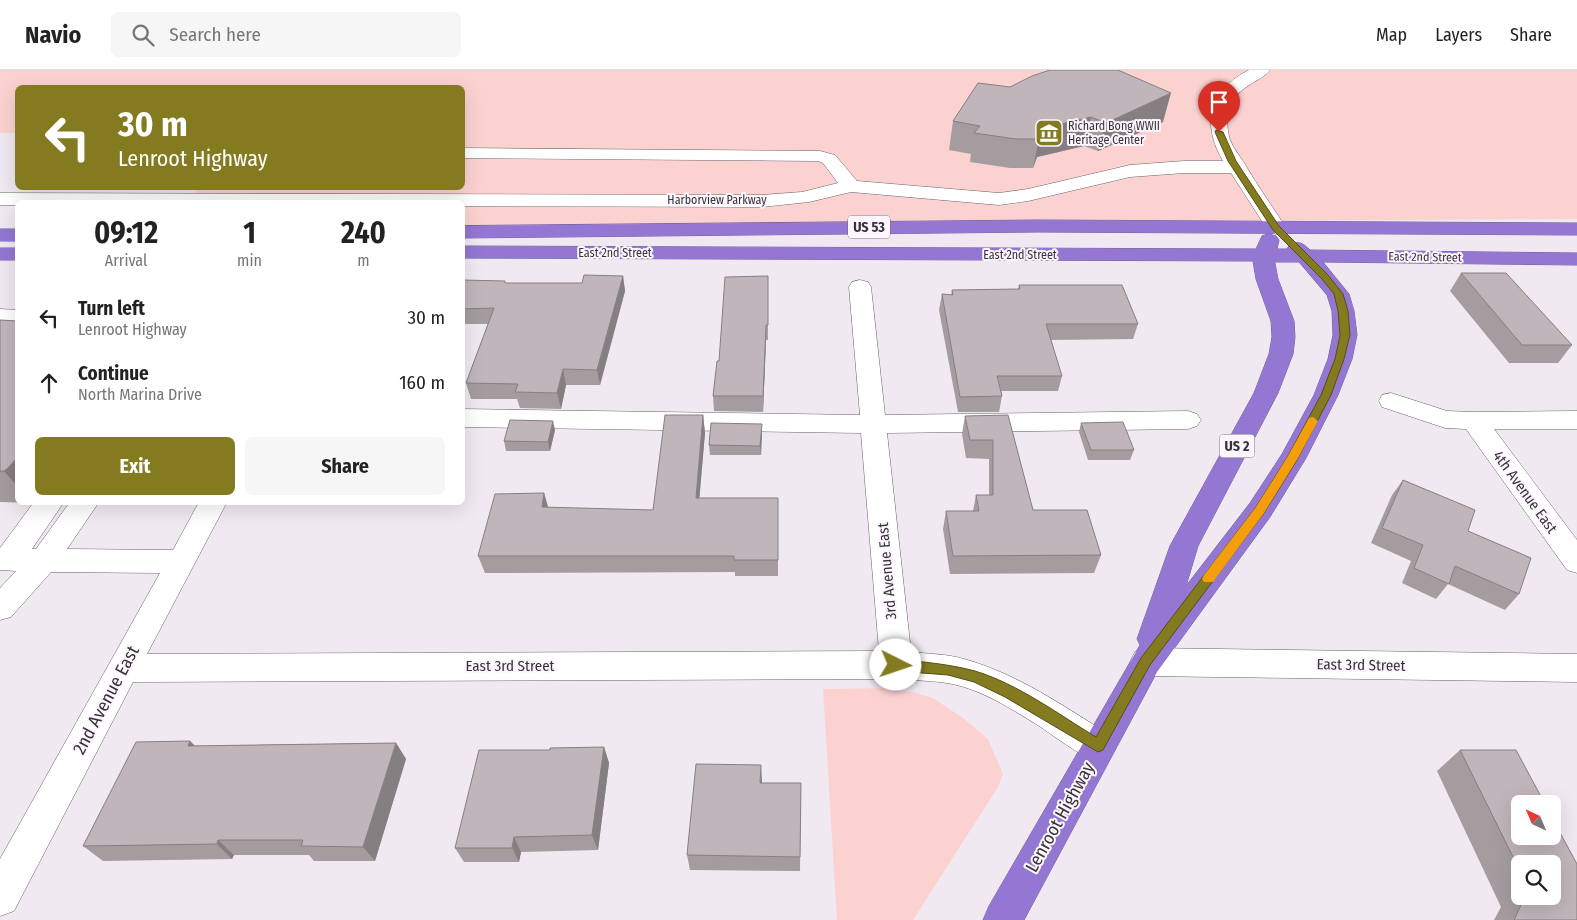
<!DOCTYPE html>
<style>
:root{--surface:#fff;--page:#f6f6f6;--text:#222;--muted:#767676;--line:#e0e0e0;--accent:#847a1f}
body{margin:0;font-family:"Fira Sans Condensed",sans-serif;background:var(--page);color:var(--text);height:100vh;display:flex;flex-direction:column;font-size:19px;white-space:nowrap}
*{box-sizing:border-box;margin:0}
p{font-size:16px;color:var(--muted)}
.icon{flex:none;width:28px;height:28px;fill:none;stroke:currentColor;stroke-width:2;stroke-linecap:round;stroke-linejoin:round}
.map{position:relative;flex:1;overflow:hidden}
.details{position:absolute;left:15px;top:130px;width:450px;height:305px;display:flex;flex-direction:column;background:var(--surface);border-radius:8px;box-shadow:0 5px 20px #0002}
.details>*{flex:none}
.top-card{position:absolute;left:15px;top:15px;width:450px;height:105px;border-radius:8px;box-shadow:0 5px 20px #0002;background:#847a1f;color:#fff;overflow:hidden}
.needle{width:32px;rotate:316deg}
.fabs{position:absolute;left:1511px;top:725px;display:grid;gap:10px}
.fabs a{display:grid;place-items:center;width:50px;height:50px;border-radius:8px;background:var(--surface);box-shadow:0 5px 20px #0002;font-size:25px}
.pin{position:absolute;display:grid;place-items:center;width:42px;height:42px;color:#fff;margin:-51px -21px;border-radius:50% 50% 50% 0;rotate:-45deg;box-shadow:0 0 5px #0007}
.pin .icon{rotate:45deg}
.me{position:absolute;width:55px;margin:-28px;rotate:94deg;stroke-linejoin:round;filter:drop-shadow(0 0 4px #0008)}
.turn{display:flex;align-items:center;gap:18px;height:105px;padding:0 20px;font-size:22px}
.turn .icon{width:65px;height:65px;stroke-width:2.5}
.turn b{display:block;font-size:35px;line-height:42px}
.eta{display:flex;justify-content:space-evenly;align-items:center;height:85px;text-align:center}
.eta b{font-size:30px;font-weight:700;line-height:35px}
.button{display:flex;gap:10px;margin-top:auto;padding:10px 20px}
.button a{flex:1;height:58px;border-radius:8px;background:var(--accent);color:#fff;font-size:20px;font-weight:700;line-height:58px;text-align:center}
.button a+a{background:var(--page);color:var(--text)}
ul{padding:0;list-style:none}
li{display:flex;align-items:center;gap:15px;height:65px;padding:0 20px}
li div{flex:1}
li b{display:block;font-size:19px}
li em{font-style:normal}
header{display:flex;align-items:center;gap:30px;box-sizing:border-box;height:70px;padding:0 25px;background:var(--surface);border-bottom:1px solid var(--line)}
header strong{font-size:24px}
nav{display:flex;gap:28px;margin-inline-start:auto;font-size:18px}
.search{width:350px;height:45px;background:var(--page);display:flex;align-items:center;gap:12px;box-sizing:border-box;padding:0 18px;border-radius:8px;color:var(--muted);font-size:19px}
.map>svg:first-child{display:block}
</style>
<header>
<strong>Navio</strong>
<div class="search"><svg class="icon" aria-label="search" viewBox="0 0 24 24"><circle cx="10" cy="10" r="6"/><path d="M15 15l6 6"/></svg>Search here</div>
<nav><a>Map</a><a>Layers</a><a>Share</a></nav>
</header>
<div class="map">
<svg width="1577" height="850" viewBox="0 0 1577 850">
<rect width="100%" height="100%" fill="#f1e9f1"/>
<path fill="#fcd2d1" d="M0 0H1577V149L463 155 462 132H186L198 118H462V18H18L17 63H0Z
M884 618 912 622 933 628 963 648 988 669 1003 704 998 717 913 850H837L823 619Z"/>
<g fill="none" stroke-linecap="round" stroke-linejoin="round">
<defs>
<path id="minor" d="M1249 0H1270C1263 10 1244 14 1234 29 1226 41 1226 56 1230 70 1234 80 1241 87 1246 96 1258 117 1273 137 1286 158L1283 162 1276 164 1269 162 1231 103H1184L1130 107 1028 131 999 135 851 122 809 132 761 137 462 136V132H18V135H0V123L761 125 802 122 838 113 823 93 818 91 462 88V78L820 81 835 85 857 111 999 123 1028 119 1130 95 1184 91H1223C1201 54 1209 20 1249 0Z
M860 210 868 212 871 217 885 345 1188 341 1197 344 1201 350 1197 356 1188 359 887 363 911 582C928 584 947 584 964 589 1018 604 1063 636 1110 665L1115 676 1110 687 1098 692C1075 683 1056 667 1036 654 1013 640 990 625 964 617 942 610 919 611 896 609L133 612 14 841 0 846V789L160 503 51 502 11 547 0 550V518L16 501 0 500V478L34 432H64L32 479H36L70 432H99L67 479 173 480 199 432H227L147 584 879 581 861 363 462 357V339L860 345 849 217 852 212Z
M0 239 18 240V254L0 253Z
M1391 323 1447 341 1474 342 1577 341V359H1494L1577 470V503L1567 500 1466 359 1445 358 1382 337 1379 331 1382 325Z
M1146 578 1577 584V612L1146 606 1135 602 1130 592 1135 582Z"/>
<path id="highway" d="M1038 150 1577 153V165L1038 162 462 168V156Z
M0 159H18V171H0Z
M1269 164 1276 166 1279 170 1277 179H1287L1290 174C1299 171 1303 173 1310 180L1577 183V195L1323 192 1349 224 1354 241 1357 265 1352 289 1338 325 1306 388 1270 447 1157 602 1024 850H983L989 836 1140 575 1137 569 1170 476 1254 323 1269 284 1272 267 1271 251 1256 209 1253 191 462 188V176L1256 179 1262 166ZM1275 192H1299L1327 225 1332 241 1333 265 1328 289 1314 325 1282 384 1250 433 1186 516 1198 476 1278 323 1293 284 1295 267 1294 251 1278 209Z
M0 178H18V190H0Z"/>
</defs>
<use href="#minor" stroke="#686269" stroke-width="1"/>
<use href="#highway" stroke="#73609c" stroke-width="1"/>
<use href="#minor" fill="#fff" fill-rule="evenodd"/>
<use href="#highway" fill="#9377d2" fill-rule="evenodd"/>
</g>
<path fill="#a59ca0" fill-rule="evenodd" d="M978 13 1163 52 1098 81 1084 76 1037 87 1033 98H1010L970 92 971 84 949 80 953 51Z
M1461 203 1572 275 1558 293H1509L1450 221Z
M623 206 625 221 600 315H566L561 339 520 338 517 329H471L466 313 488 254H462V210L506 213H582Z
M768 206V270H766L763 342 714 341 713 326 719 291Z
M1019 215 1138 254 1133 269 1051 270 1062 306 1058 321H1001L1002 326 999 342H958L939 240 942 224 951 225 952 220 1018 219Z
M0 250 18 251V432L31 433 0 432Z
M703 345 705 363 699 428H778V506H735V502L485 503 478 486 544 423 548 438 653 440Z
M1008 345 1033 440 1101 485 1094 503 950 504 943 459 946 441H973L976 425H989V389L966 388 962 364 965 346Z
M1081 353 1134 380 1130 390H1088L1079 362Z
M762 354 761 385H710L709 375Z
M555 360 550 381H506L504 371Z
M1403 410 1468 461 1519 524 1505 540 1448 514 1436 529 1402 513 1411 491 1371 473 1392 425Z
M190 671 195 676 396 673 406 689 375 791H314L309 785H234L232 789 103 791 83 776Z
M604 677 609 693 598 780 521 782 519 792H464L455 778Z
M1460 680 1577 850H1494L1501 837 1437 701ZM1520 794 1552 826H1520Z
M762 713H801L800 801 690 800 687 785Z"/>
<path fill="#867f82" d="M1171 23 1163 52 1098 81 1106 53Z
M1091 47 1084 76 1037 87 1033 98 1039 69 1043 58Z
M623 206 625 221 600 315 597 300Z
M766 255V270L763 342V326Z
M563 299 566 315 561 339 557 323Z
M703 345 705 363 698 445 696 428Z
M553 351 555 360 550 381 548 372Z
M762 354V363L761 385 760 376Z
M18 387V417L4 401Z
M544 423 549 440 542 437Z
M190 671 205 687 188 676Z
M396 673 406 689 375 791 363 777Z
M604 677 609 693 598 780 592 765Z
M761 695 762 711 761 728 760 713Z
M514 767 521 782 519 792 512 778Z
M218 770 234 785 232 789 217 774Z"/>
<path fill="#c0b5ba" stroke="#867f82" d="M1050 0H1118L1171 23 1106 53 1091 47 1043 58 1039 69H1016L974 63 980 56 953 51 978 13 1010 17 1032 6Z
M1461 203H1506L1572 275H1522Z
M584 205 623 206 597 300 563 299 557 323 515 322 518 314 466 313 494 238 462 239V210L505 211V213H582Z
M768 206V255H766L763 326H713L717 291H719L725 207Z
M1019 215H1122L1138 254H1046L1062 306H997L1002 326 960 327 942 224 953 225 952 220 1020 219Z
M0 250 18 251V387L8 398 4 401H0Z
M665 345H703L696 428H778V490H734V486H478L495 424 544 423 542 437 653 440Z
M1008 345 1033 440H1087L1101 485 953 486 946 441H979L976 425H993V370H970L965 346Z
M510 350 553 351 548 372 504 371Z
M1123 352 1134 380H1091L1081 353Z
M711 353 762 354 760 376 709 375Z
M1403 410 1475 440 1468 461 1531 488 1519 524 1455 496 1449 514 1414 498 1423 475 1382 458Z
M190 671 188 676 396 673 363 777 301 776 303 770H218L217 774 83 776 136 672Z
M604 677 592 765 514 767 512 778H455L479 680H550V678Z
M1460 680H1516L1545 734H1520V766H1552V748L1577 794V850H1514L1525 826H1552V794H1520V801Z
M696 694 761 695 760 713H801L800 787 687 785Z"/>
<path fill="#847a1f" stroke="#564f14" d="M1216 60 1223 62 1236 91 1279 156 1328 205 1343 224 1348 241 1350 265 1344 289 1331 325 1297 390 1264 443 1150 595 1103 680 1098 682 1005 627 974 612 948 605 896 601 891 599 889 595 891 591 896 589C923 592 949 594 975 601 1018 614 1058 644 1096 667L1141 588 1256 437 1288 386 1321 325 1335 289 1340 265 1338 241 1334 224 1322 209 1273 160 1228 91 1215 62Z"/>
<path fill="#f59e0b" d="M1313 347 1318 351 1298 388 1264 443 1213 512H1204L1202 509 1204 505 1256 437 1288 386 1309 348Z"/>
<defs>
<symbol id="museum-square" viewBox="-11 -11 22 22"><rect x="-9" y="-9" width="18" height="18" rx="4" fill="#847a1f" stroke="#fef6fe"/><path d="M0-6L6-3V-2H-6V-3ZM-5-1h2V3h-2ZM-1-1h2V3h-2ZM3-1h2V3H3ZM-6 4H6V6H-6Z" fill="#fff"/></symbol>
</defs>
<g fill-rule="evenodd">
<use href="#museum-square" x="1033" y="47" width="32" height="32"/>
</g>
<g text-anchor="middle" stroke-width="4" stroke-linejoin="round" paint-order="stroke">
<g font-size="12" fill="#373438" stroke="#fef6fe" text-anchor="start">
<text x="1068" y="60">Richard Bong WWII<tspan x="1068" dy="14">Heritage Center</tspan></text>
</g>
<g font-size="12" fill="#373438" stroke="#fef6fe">
<text x="717" y="134">Harborview Parkway</text>
<text x="615" y="187">East 2nd Street</text>
<text x="1020" y="189">East 2nd Street</text>
<text transform="translate(1425 187) rotate(1)" y="4">East 2nd Street</text>
</g>
<g fill="#fef6fe" stroke="#736e73" stroke-width="1">
<rect x="848" y="145.5" width="42" height="23" rx="4"/>
<rect x="1219.5" y="364.5" width="35" height="23" rx="4"/>
</g>
<g font-size="14" font-weight="bold" fill="#373438">
<text x="869" y="162">US 53</text>
<text x="1237" y="381">US 2</text>
</g>
<g font-size="15" fill="#373438" stroke="#fef6fe">
<text transform="translate(1525 422) rotate(54)" y="5">4th Avenue East</text>
<text transform="translate(887 501) rotate(-95)" y="5">3rd Avenue East</text>
<text transform="translate(1361 595) rotate(1)" y="5">East 3rd Street</text>
<text x="510" y="601">East 3rd Street</text>
</g>
<g font-size="18" fill="#373438" stroke="#fef6fe">
<text transform="translate(106 630) rotate(-62)" y="6">2nd Avenue East</text>
<text transform="translate(1060 747) rotate(-61)" y="6">Lenroot Highway</text>
</g>
</g>
</svg>
<div class="fabs">
<a><svg class="needle" viewBox="-14 -14 28 28"><path d="M0-13l5 13h-10z" fill="#e53935"/><path d="M0 13l5-13h-10z" fill="#767676"/></svg></a>
<a><svg class="icon" aria-label="search" viewBox="0 0 24 24"><circle cx="10" cy="10" r="6"/><path d="M15 15l6 6"/></svg></a>
</div>
<div class="pin" style="left:1219px;top:62px;background:#d93025"><svg class="icon" aria-label="arrive" viewBox="0 0 24 24"><path d="M6 21V4h12l-3 4 3 4H6"/></svg></div>
<svg class="me" style="left:896px;top:595px" viewBox="-20 -20 40 40"><circle r="19" fill="#fff"/><path d="M0-13L10 11 0 6-10 11z" fill="#847a1f"/></svg>
<div class="top-card">
<div class="turn"><svg class="icon" aria-label="left" viewBox="0 0 24 24"><path d="M17 20v-9H6M10 6l-5 5 5 5"/></svg><div><b>30 m</b>Lenroot Highway</div></div>
</div>
<section class="details">
<div class="eta">
<div><b>09:12</b><p>Arrival</p></div>
<div><b>1</b><p>min</p></div>
<div><b>240</b><p>m</p></div>
</div>
<ul>
<li><svg class="icon" aria-label="left" viewBox="0 0 24 24"><path d="M17 20v-9H6M10 6l-5 5 5 5"/></svg><div><b>Turn left</b><p>Lenroot Highway</p></div><em>30 m</em></li>
<li><svg class="icon" aria-label="ahead" viewBox="0 0 24 24"><path d="M12 20V5M6 11l6-6 6 6"/></svg><div><b>Continue</b><p>North Marina Drive</p></div><em>160 m</em></li>
</ul>
<div class="button"><a>Exit</a><a>Share</a></div>
</section>
</div>
